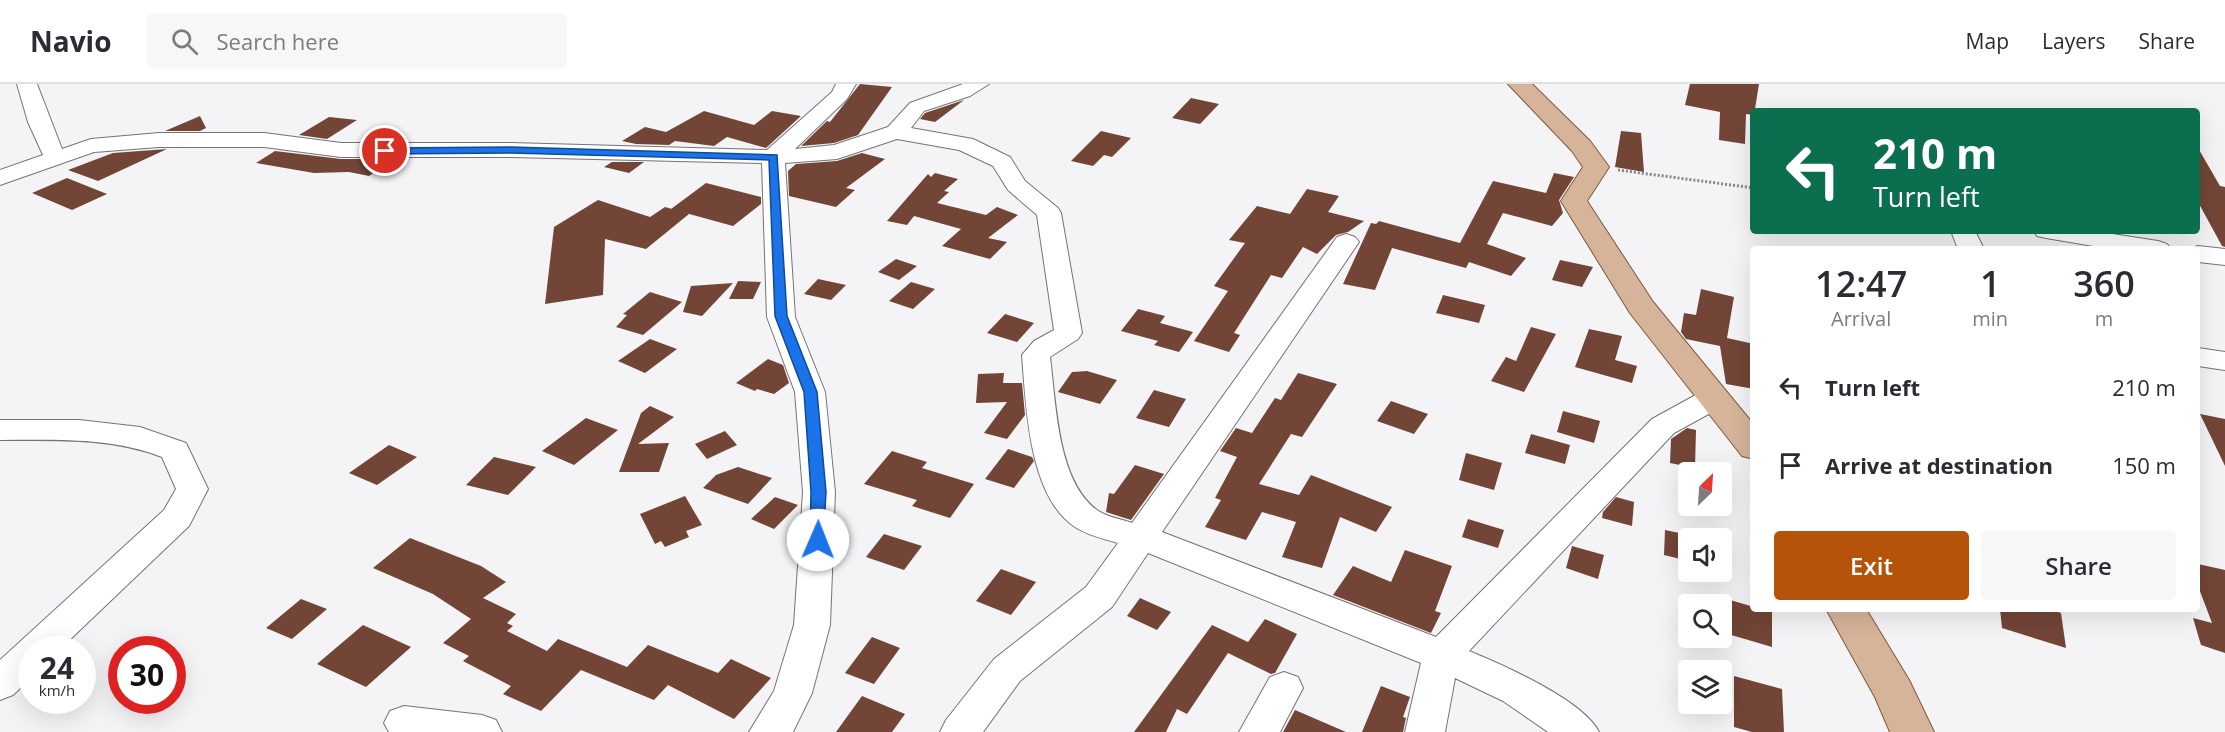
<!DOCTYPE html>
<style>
:root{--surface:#fff;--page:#f7f7f7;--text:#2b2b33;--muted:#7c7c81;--line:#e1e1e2;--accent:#b45309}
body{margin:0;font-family:"Open Sans",sans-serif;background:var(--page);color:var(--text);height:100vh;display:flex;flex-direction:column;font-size:22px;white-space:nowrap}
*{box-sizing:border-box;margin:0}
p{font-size:20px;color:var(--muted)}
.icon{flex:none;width:33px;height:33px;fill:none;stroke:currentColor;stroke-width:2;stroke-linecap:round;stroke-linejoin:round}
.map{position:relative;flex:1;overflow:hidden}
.drawer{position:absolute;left:1750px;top:162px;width:450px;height:366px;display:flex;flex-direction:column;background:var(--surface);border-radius:6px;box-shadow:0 6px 24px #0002}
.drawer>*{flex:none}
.hud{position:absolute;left:1750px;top:24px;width:450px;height:126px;border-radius:6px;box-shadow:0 6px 24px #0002;background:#0b6e4f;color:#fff;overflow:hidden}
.needle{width:39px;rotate:25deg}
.controls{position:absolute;left:1678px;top:378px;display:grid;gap:12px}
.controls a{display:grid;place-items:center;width:54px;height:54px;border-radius:6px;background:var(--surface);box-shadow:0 6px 24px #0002;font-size:30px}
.speed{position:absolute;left:18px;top:552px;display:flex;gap:12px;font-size:30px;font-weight:700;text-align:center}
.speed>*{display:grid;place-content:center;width:78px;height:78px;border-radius:50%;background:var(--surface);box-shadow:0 6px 24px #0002;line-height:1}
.speed small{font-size:15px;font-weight:400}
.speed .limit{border:9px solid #d22;background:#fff;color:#111}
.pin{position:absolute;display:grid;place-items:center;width:51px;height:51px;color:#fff;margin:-26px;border:3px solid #fff;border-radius:50%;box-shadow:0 2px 6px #0007}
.me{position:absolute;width:66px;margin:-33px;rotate:1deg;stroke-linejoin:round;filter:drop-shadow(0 0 4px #0008)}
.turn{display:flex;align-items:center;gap:21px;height:126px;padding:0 24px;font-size:27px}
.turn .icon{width:78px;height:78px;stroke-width:2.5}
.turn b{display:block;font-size:42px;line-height:51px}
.eta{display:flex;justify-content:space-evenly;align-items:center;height:102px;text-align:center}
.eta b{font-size:36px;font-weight:600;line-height:42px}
.button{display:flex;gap:12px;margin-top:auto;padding:12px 24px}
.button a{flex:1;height:69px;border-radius:6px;background:var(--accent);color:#fff;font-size:24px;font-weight:600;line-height:69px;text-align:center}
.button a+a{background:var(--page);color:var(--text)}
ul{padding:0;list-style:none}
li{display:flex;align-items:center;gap:18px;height:78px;padding:0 24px}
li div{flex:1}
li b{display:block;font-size:22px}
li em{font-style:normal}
header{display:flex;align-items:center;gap:36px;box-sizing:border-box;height:84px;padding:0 30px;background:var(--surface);border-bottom:2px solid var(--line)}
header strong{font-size:28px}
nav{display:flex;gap:33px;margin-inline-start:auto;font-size:21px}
.search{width:420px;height:54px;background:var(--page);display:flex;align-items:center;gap:15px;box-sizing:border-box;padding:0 21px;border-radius:6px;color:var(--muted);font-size:22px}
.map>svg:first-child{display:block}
</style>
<header>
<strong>Navio</strong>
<div class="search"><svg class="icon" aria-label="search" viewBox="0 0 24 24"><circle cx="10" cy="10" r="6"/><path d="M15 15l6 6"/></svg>Search here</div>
<nav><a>Map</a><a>Layers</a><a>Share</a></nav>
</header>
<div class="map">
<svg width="2225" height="648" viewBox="0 0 2225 648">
<rect width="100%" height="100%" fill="#f4f4f6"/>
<path fill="#724537" d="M860 0 892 3 858 51 834 59 801 62 827 37 830 38Z
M1690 0H1759L1754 31 1746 30 1745 60 1719 56 1720 28 1685 21Z
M1191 14 1219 20 1200 40 1172 34Z
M964 16 935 38 920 35 925 29Z
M704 27 754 41 772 27 801 32 766 64 727 53 714 62 675 57 669 61 636 60 622 57 645 43 666 48Z
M200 32 206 44 200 47H165Z
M329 33 357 36 327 55 299 51Z
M1101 47 1131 54 1112 73 1104 71 1093 82 1071 77Z
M1621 47 1641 49 1644 88 1615 83Z
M2198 64 2220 102 2225 103V163L2222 162 2198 118Z
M167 65 98 97 68 86 113 69Z
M275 67 341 75H394L369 92 349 88 314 89 256 79Z
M862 69 885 75 846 104 855 106 836 123 789 112 788 87 796 80 837 77Z
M612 78H644L629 89 604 83Z
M935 89 958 95 944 107 949 108 937 119 986 131 997 123 1018 131 988 154 1007 158 990 175 942 162 961 145 914 132 907 141 887 137 928 90 931 93Z
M1554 89 1574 93 1559 116 1563 129 1552 142 1503 129 1487 160 1526 174 1511 192 1469 178 1466 184 1392 164 1375 206 1343 200 1371 139 1376 140 1379 137 1460 159 1493 97 1546 109Z
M67 94 107 110 72 126 32 109Z
M706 99 761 113V120L733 142 671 125Z
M1307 105 1339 112 1328 128 1364 137 1348 148 1336 151 1317 170 1303 163 1282 194 1271 191 1234 249 1240 251 1229 268 1194 257 1228 207 1214 202 1245 159 1229 156 1257 122 1290 130Z
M598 116 650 133 665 123 689 130 646 165 605 155 603 211 545 220 554 143Z
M896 175 917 182 899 196 878 188Z
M1560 176 1593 183 1582 203 1552 196Z
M818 195 846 201 831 216 804 210Z
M738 197 761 198 753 215H729Z
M911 198 935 205 913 225 889 217Z
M733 199 702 232 683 228 691 202Z
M1701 205 1734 213 1727 254 1754 260V305L1726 300 1720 262 1686 255 1681 248 1684 229 1696 231Z
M650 208 682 218 643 251 616 243 627 231 623 230Z
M1443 211 1485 221 1479 239 1436 229Z
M1138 225 1165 232 1160 239 1193 248 1179 268 1154 261 1158 257 1121 247Z
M1005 230 1034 239 1017 258 987 249Z
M1531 243 1556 250 1524 308 1491 297 1506 273 1516 277Z
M1589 245 1622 252 1615 276 1637 282 1632 299 1575 283Z
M650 255 677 265 645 289 618 277Z
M768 275 783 281 789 299 774 310 757 305 755 307 736 299Z
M1087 287 1117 296 1100 320 1058 308 1072 288Z
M1004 289 1003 299H1022L1025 331 1007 355 984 349 1007 318 976 319 978 290Z
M1298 289 1337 300 1302 353 1291 350 1259 400 1299 411 1311 391 1392 423 1376 448 1340 433 1322 484 1282 473 1296 438 1262 428 1246 456 1205 443 1221 416 1215 414 1237 373 1220 367 1236 344 1252 349 1275 314 1281 316Z
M1154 306 1186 315 1169 343 1136 334Z
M1391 317 1428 330 1414 350 1377 337Z
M650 322 674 333 638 360 669 359 659 388H619L641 329Z
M1563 327 1600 337 1594 359 1557 348Z
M2200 330 2225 335V382Z
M586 334 618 346 574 381 542 367Z
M1687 344 1696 346 1695 384 1670 379 1671 355Z
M725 347 737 361 707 375 695 360Z
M1531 350 1570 361 1565 380 1525 369Z
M389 361 417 373 377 401 349 389Z
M1008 365 1032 373 1034 377 1014 404 985 395Z
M892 367 927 378 922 384 974 400 950 434 912 422 917 416 864 400Z
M1466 369 1502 379 1494 406 1459 396Z
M494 373 536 383 508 411 466 401Z
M1135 381 1164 390 1131 436 1106 428 1109 409 1114 410Z
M738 383 772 394 748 420 703 404 716 391Z
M685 412 702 441 686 447 689 453 665 463 661 457 655 460 640 430Z
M775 413 798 421 774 445 751 435Z
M1616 413 1634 418 1632 442 1602 434 1603 428Z
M1468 435 1504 446 1498 464 1462 453Z
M1665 446 1689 451V477L1664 471Z
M884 450 922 462 904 486 866 473Z
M410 454 481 482 506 498 483 514 516 530 507 539 513 542 507 547 547 567 558 555 627 583 648 561 718 589 731 575 771 594 734 635 668 601 654 616 581 586 541 627 503 610 511 602 463 577 469 572 443 559 471 535 433 510 373 484Z
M1572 462 1604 471 1598 495 1566 484Z
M1405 466 1452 482 1435 527 1441 529 1431 549 1333 511 1353 482 1391 498Z
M2198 480 2225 486V569L2201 561 2193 534 2212 539 2198 502Z
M1001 485 1036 498 1011 531 976 517Z
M1140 514 1171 528 1157 546 1127 532Z
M301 515 327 525 292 555 266 544Z
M1730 516 1754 523V525L1772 528V563L1728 550Z
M2000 525H2049L2061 529 2066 564 2002 544Z
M1265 535 1297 550 1275 589 1271 590 1228 569 1187 630 1177 625 1166 648H1134L1212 541 1248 558Z
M363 541 411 563 366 603 317 580Z
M872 553 900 564 874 600 845 589Z
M1734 592 1782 605 1784 648H1752L1734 643Z
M1381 602 1410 613 1403 633 1406 634 1403 648H1362Z
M862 612 905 630 892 648H836Z
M1295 626 1346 648H1283Z"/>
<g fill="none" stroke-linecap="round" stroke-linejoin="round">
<defs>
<path id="minor" d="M17 0H37L62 65 91 55 159 49H264L341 59H511L767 66 832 8 836 0H856L847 15 795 65 834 61 888 43 910 19 963 0H989L970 12 924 27 911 44 973 55 1010 73 1025 97 1058 124 1061 129 1082 249 1078 255 1050 273C1056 318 1057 397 1097 426 1107 433 1121 435 1132 439L1337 153 1346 150 1355 153 1359 158 1162 448 1436 553 1652 335 1703 307 1714 305 1725 307 1729 314 1725 321 1674 349 1469 567C1503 581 1583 616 1599 648H1548L1503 617 1455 594 1445 648H1405L1421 579 1148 469 1112 523 1020 597 983 648H940L946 636 994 575 1086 503 1118 459C1104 455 1087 451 1075 443 1028 412 1026 320 1022 271L1034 257 1054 246 1037 131 1008 106 993 82 959 66 897 55 837 75 785 79 795 233 825 308 835 408 830 541 812 609 793 648H749L774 607 794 541 803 408 795 308 767 233 762 79 511 73H341L264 63H159L94 68 0 101V86L43 71 28 38Z
M1951 147H1975L1984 165H1958Z
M2034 147H2093L2158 157 2167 160 2171 165H2111L2046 154 2037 152Z
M2198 162 2225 165V181L2198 178V165H2189Z
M2198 264 2225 268V286L2198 282Z
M0 336H79L140 343 186 359 208 405 189 442 59 566H32V593L13 611 0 616V576L164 426 176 405 162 373C110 353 55 356 0 356Z
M1284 588 1298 593 1303 604 1280 648H1239L1270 593Z
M404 622 482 631 496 636 502 648H389L384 639 390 627Z"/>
<path id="major" d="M1508 0H1532L1590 57 1609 83 1587 117 1653 218 1754 341V375L1742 372 1630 229 1561 117 1583 83 1572 67Z
M1826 525H1866L1909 596 1934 648H1890L1875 613Z"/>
</defs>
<use href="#minor" stroke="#747475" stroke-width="2"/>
<use href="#major" stroke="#7e593d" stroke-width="2"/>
<path stroke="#868687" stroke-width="3" stroke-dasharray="2 2" stroke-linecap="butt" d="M1618 86 1754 104"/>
<use href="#minor" fill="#fff" fill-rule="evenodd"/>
<use href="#major" fill="#d6b49a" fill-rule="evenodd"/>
</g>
<path fill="#1a73e8" stroke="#114b97" stroke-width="1.5" d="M511 63 777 71 787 232 817 308 826 408 823 460 818 462 810 456 811 408 804 308 775 232 769 76 511 69 385 70 380 67 385 64Z"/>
</svg>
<div class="controls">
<a><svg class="needle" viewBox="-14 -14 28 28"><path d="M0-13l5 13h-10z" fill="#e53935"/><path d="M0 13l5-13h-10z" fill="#7c7c81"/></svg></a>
<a><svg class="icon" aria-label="sound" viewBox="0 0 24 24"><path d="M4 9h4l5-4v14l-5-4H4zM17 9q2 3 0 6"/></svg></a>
<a><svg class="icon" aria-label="search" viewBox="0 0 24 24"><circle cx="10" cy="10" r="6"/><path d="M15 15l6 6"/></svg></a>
<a><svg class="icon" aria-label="layers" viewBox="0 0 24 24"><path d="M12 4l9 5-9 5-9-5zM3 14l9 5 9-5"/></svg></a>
</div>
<div class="speed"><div>24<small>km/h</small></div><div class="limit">30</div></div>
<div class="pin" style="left:385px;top:67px;background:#d93025"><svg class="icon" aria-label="arrive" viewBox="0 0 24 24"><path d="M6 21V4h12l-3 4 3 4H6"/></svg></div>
<svg class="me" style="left:818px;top:456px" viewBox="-20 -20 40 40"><circle r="19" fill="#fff"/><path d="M0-13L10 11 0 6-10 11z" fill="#1a73e8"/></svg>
<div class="hud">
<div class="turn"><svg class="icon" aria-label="left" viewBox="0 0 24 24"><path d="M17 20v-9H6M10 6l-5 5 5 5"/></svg><div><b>210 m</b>Turn left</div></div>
</div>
<section class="drawer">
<div class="eta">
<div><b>12:47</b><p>Arrival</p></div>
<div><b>1</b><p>min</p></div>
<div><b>360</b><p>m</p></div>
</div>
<ul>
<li><svg class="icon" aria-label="left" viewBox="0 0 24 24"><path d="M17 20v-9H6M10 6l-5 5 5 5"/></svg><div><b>Turn left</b></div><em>210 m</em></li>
<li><svg class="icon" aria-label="arrive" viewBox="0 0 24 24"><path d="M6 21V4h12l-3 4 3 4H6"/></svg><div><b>Arrive at destination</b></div><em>150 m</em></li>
</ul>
<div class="button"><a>Exit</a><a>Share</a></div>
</section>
</div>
